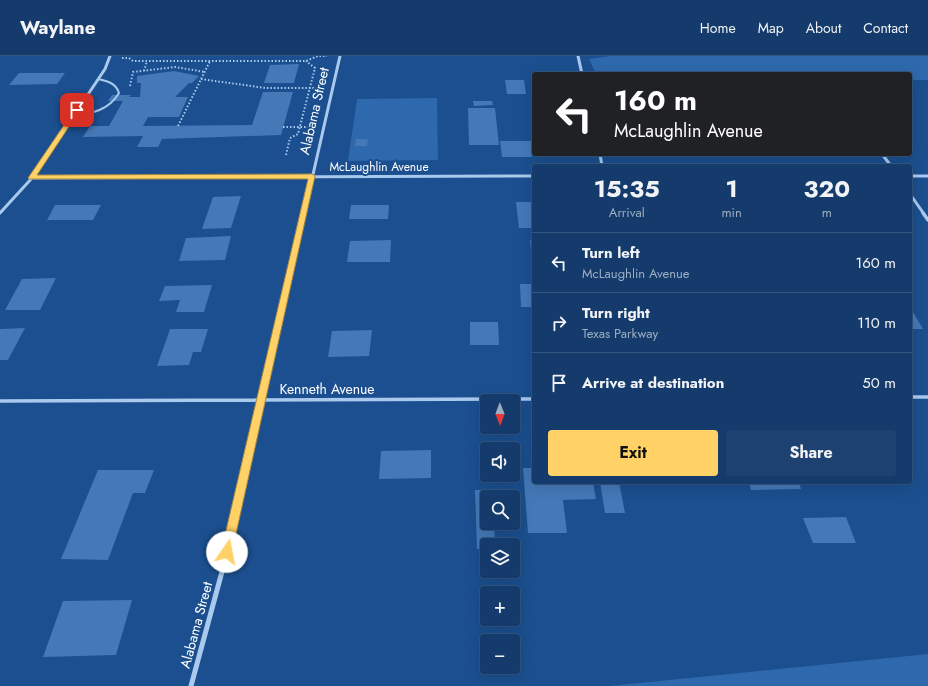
<!DOCTYPE html>
<meta charset="utf-8">
<style>
:root{--surface:#143b6b;--page:#1d4271;--text:#f1f3f6;--muted:#9dadc1;--line:#33557e;--accent:#ffd166}
body{margin:0;font-family:Jost,sans-serif;background:var(--page);color:var(--text);height:100vh;display:flex;flex-direction:column;font-size:15px;white-space:nowrap}
*{box-sizing:border-box;margin:0}
p{font-size:13px;color:var(--muted)}
.icon{flex:none;width:22px;height:22px;fill:none;stroke:currentColor;stroke-width:2;stroke-linecap:round;stroke-linejoin:round}
.map{position:relative;flex:1;overflow:hidden}
.sheet{position:absolute;left:532px;top:108px;width:380px;height:320px;display:flex;flex-direction:column;background:var(--surface);border-radius:4px;box-shadow:0 4px 16px #0002,0 0 0 1px var(--line)}
.sheet>*{flex:none}
.top-card{position:absolute;left:532px;top:16px;width:380px;height:84px;border-radius:4px;box-shadow:0 4px 16px #0002,0 0 0 1px var(--line);background:#202124;color:#fff;overflow:hidden}
.needle{width:26px;rotate:179deg}
.tools{position:absolute;left:480px;top:338px;display:grid;gap:8px}
.tools a{display:grid;place-items:center;width:40px;height:40px;border-radius:4px;background:var(--surface);box-shadow:0 4px 16px #0002,0 0 0 1px var(--line);font-size:20px}
.pin{position:absolute;display:grid;place-items:center;width:34px;height:34px;color:#fff;margin:-17px;border-radius:8px;box-shadow:0 2px 6px #0006}
.me{position:absolute;width:44px;margin:-22px;rotate:12deg;stroke-linejoin:round;filter:drop-shadow(0 0 3px #0008)}
.turn{display:flex;align-items:center;gap:14px;height:84px;padding:0 16px;font-size:18px}
.turn .icon{width:52px;height:52px;stroke-width:2.5}
.turn b{display:block;font-size:28px;line-height:34px}
.eta{display:flex;justify-content:space-evenly;align-items:center;height:68px;text-align:center}
.eta b{font-size:24px;font-weight:700;line-height:28px}
.cta{display:flex;gap:8px;margin-top:auto;padding:8px 16px}
.cta a{flex:1;height:46px;border-radius:4px;background:var(--accent);color:#111;font-size:16px;font-weight:700;line-height:46px;text-align:center}
.cta a+a{background:var(--page);color:var(--text)}
ul{padding:0;list-style:none}
li{display:flex;align-items:center;gap:12px;height:60px;padding:0 16px;border-top:1px solid var(--line)}
li div{flex:1}
li b{display:block;font-size:15px}
li em{font-style:normal}
header{display:flex;align-items:center;gap:24px;box-sizing:border-box;height:56px;padding:0 20px;background:var(--surface);border-bottom:1px solid var(--line)}
header strong{font-size:19px}
nav{display:flex;gap:22px;margin-inline-start:auto;font-size:14px}
.map>svg:first-child{display:block}
</style>
<header>
<strong>Waylane</strong>
<nav><a>Home</a><a>Map</a><a>About</a><a>Contact</a></nav>
</header>
<div class="map">
<svg width="928" height="630" viewBox="0 0 928 630">
<rect width="100%" height="100%" fill="#1b4f8f"/>
<path fill="#2e69ad" d="M611 0H928V24H910V18H596L589 3Z
M437 42 438 104 348 105 357 43Z
M928 598V630H610Z"/>
<path fill="#4478b7" d="M299 8 294 27H264L270 9Z
M174 15 199 20 192 27H189L175 41H188L179 61H148L143 70 252 69 263 36H293L281 79 162 83 158 91H137L143 80 83 81 90 70H109L123 45H108L112 39H131L129 41H140L141 27H137V20Z
M19 17H65L57 28 9 29Z
M505 24H524L526 38H507Z
M473 45H492L493 49 474 50Z
M468 52H495L499 89H469Z
M356 83H368L367 90H355Z
M500 85H534V97H531L532 101H502Z
M241 140 231 172 202 173 213 141Z
M516 146H534V172H519Z
M55 149H101L93 164H47Z
M351 149H389L388 163H349Z
M231 180 225 204 179 205 186 182Z
M391 184 390 206H347L350 185Z
M530 184H534V205H532Z
M56 222 40 254H5L22 223Z
M520 228H534V251H521Z
M212 229 204 256H176L180 244 159 245 165 230Z
M910 251 923 273H910Z
M470 266H498L499 289H470Z
M25 272 8 304H0V273Z
M170 273H208L201 296H193L189 309 157 310Z
M372 274 369 300 328 301 332 275Z
M431 394V422L379 423 381 395Z
M523 412H534V426H593L596 443 563 444 567 477H528Z
M98 414H154L145 437H133L108 504 61 503Z
M600 426H619L625 457H605Z
M749 426H799L801 433 751 434Z
M475 434H492L493 441H487V467H494L495 489H487V492L477 493Z
M846 461 856 487H813L803 462Z
M132 544 116 599 43 601 63 545Z"/>
<g fill="none" stroke-linecap="round" stroke-linejoin="round">
<path stroke="#a9c9ee" stroke-width="2" stroke-dasharray="1.5 2" stroke-linecap="butt" d="M122 2H129L133 5H306L318 0H327
M144 15 147 5
M201 23 265 32H320
M130 30 133 16 175 11 205 16
M178 70 210 5
M283 71H311
M286 99 290 82 298 78 315 12 306 5"/>
<path stroke="#a9c9ee" stroke-width="2" d="M73 59C92 58 109 54 119 37 116 27 107 25 98 23"/>
<path stroke="#a9c9ee" stroke-width="3" d="M578 0 582 18
M600 98 602 110
M882 98 891 110
M910 120H928
M32 122 534 120
M910 138 924 158
M0 157 32 122 105 13 110 0
M304 158 340 0"/>
<path stroke="#a9c9ee" stroke-width="3.5" d="M923 157 928 164
M910 341H928
M0 345 534 343
M257 363 304 157"/>
<path stroke="#a9c9ee" stroke-width="5" d="M191 630 223 512 257 362"/>
</g>
<path fill="#ffd166" stroke="#a68842" d="M77 52 80 54 37 119 312 118 315 120 232 496 231 500 227 501 223 500 221 496 308 123H29L28 122 75 53Z"/>
<g text-anchor="middle" stroke-width="4" stroke-linejoin="round" paint-order="stroke">
<g font-size="12" fill="#fff" stroke="#1b4f8f">
<text x="379" y="115">McLaughlin Avenue</text>
</g>
<g font-size="14" fill="#fff" stroke="#1b4f8f">
<text transform="translate(314 55) rotate(-77)" y="5">Alabama Street</text>
<text x="327" y="338">Kenneth Avenue</text>
<text transform="translate(196 569) rotate(-75)" y="5">Alabama Street</text>
</g>
</g>
</svg>
<div class="tools">
<a><svg class="needle" viewBox="-14 -14 28 28"><path d="M0-13l5 13h-10z" fill="#e53935"/><path d="M0 13l5-13h-10z" fill="#9dadc1"/></svg></a>
<a><svg class="icon" aria-label="sound" viewBox="0 0 24 24"><path d="M4 9h4l5-4v14l-5-4H4zM17 9q2 3 0 6"/></svg></a>
<a><svg class="icon" aria-label="search" viewBox="0 0 24 24"><circle cx="10" cy="10" r="6"/><path d="M15 15l6 6"/></svg></a>
<a><svg class="icon" aria-label="layers" viewBox="0 0 24 24"><path d="M12 4l9 5-9 5-9-5zM3 14l9 5 9-5"/></svg></a>
<a>+</a>
<a>−</a>
</div>
<div class="pin" style="left:77px;top:54px;background:#d93025"><svg class="icon" aria-label="arrive" viewBox="0 0 24 24"><path d="M6 21V4h12l-3 4 3 4H6"/></svg></div>
<svg class="me" style="left:227px;top:496px" viewBox="-20 -20 40 40"><circle r="19" fill="#fff"/><path d="M0-13L10 11 0 6-10 11z" fill="#ffd166"/></svg>
<div class="top-card">
<div class="turn"><svg class="icon" aria-label="left" viewBox="0 0 24 24"><path d="M17 20v-9H6M10 6l-5 5 5 5"/></svg><div><b>160 m</b>McLaughlin Avenue</div></div>
</div>
<section class="sheet">
<div class="eta">
<div><b>15:35</b><p>Arrival</p></div>
<div><b>1</b><p>min</p></div>
<div><b>320</b><p>m</p></div>
</div>
<ul>
<li><svg class="icon" aria-label="left" viewBox="0 0 24 24"><path d="M17 20v-9H6M10 6l-5 5 5 5"/></svg><div><b>Turn left</b><p>McLaughlin Avenue</p></div><em>160 m</em></li>
<li><svg class="icon" aria-label="right" viewBox="0 0 24 24"><path d="M7 20v-9h11M14 6l5 5-5 5"/></svg><div><b>Turn right</b><p>Texas Parkway</p></div><em>110 m</em></li>
<li><svg class="icon" aria-label="arrive" viewBox="0 0 24 24"><path d="M6 21V4h12l-3 4 3 4H6"/></svg><div><b>Arrive at destination</b></div><em>50 m</em></li>
</ul>
<div class="cta"><a>Exit</a><a>Share</a></div>
</section>
</div>
